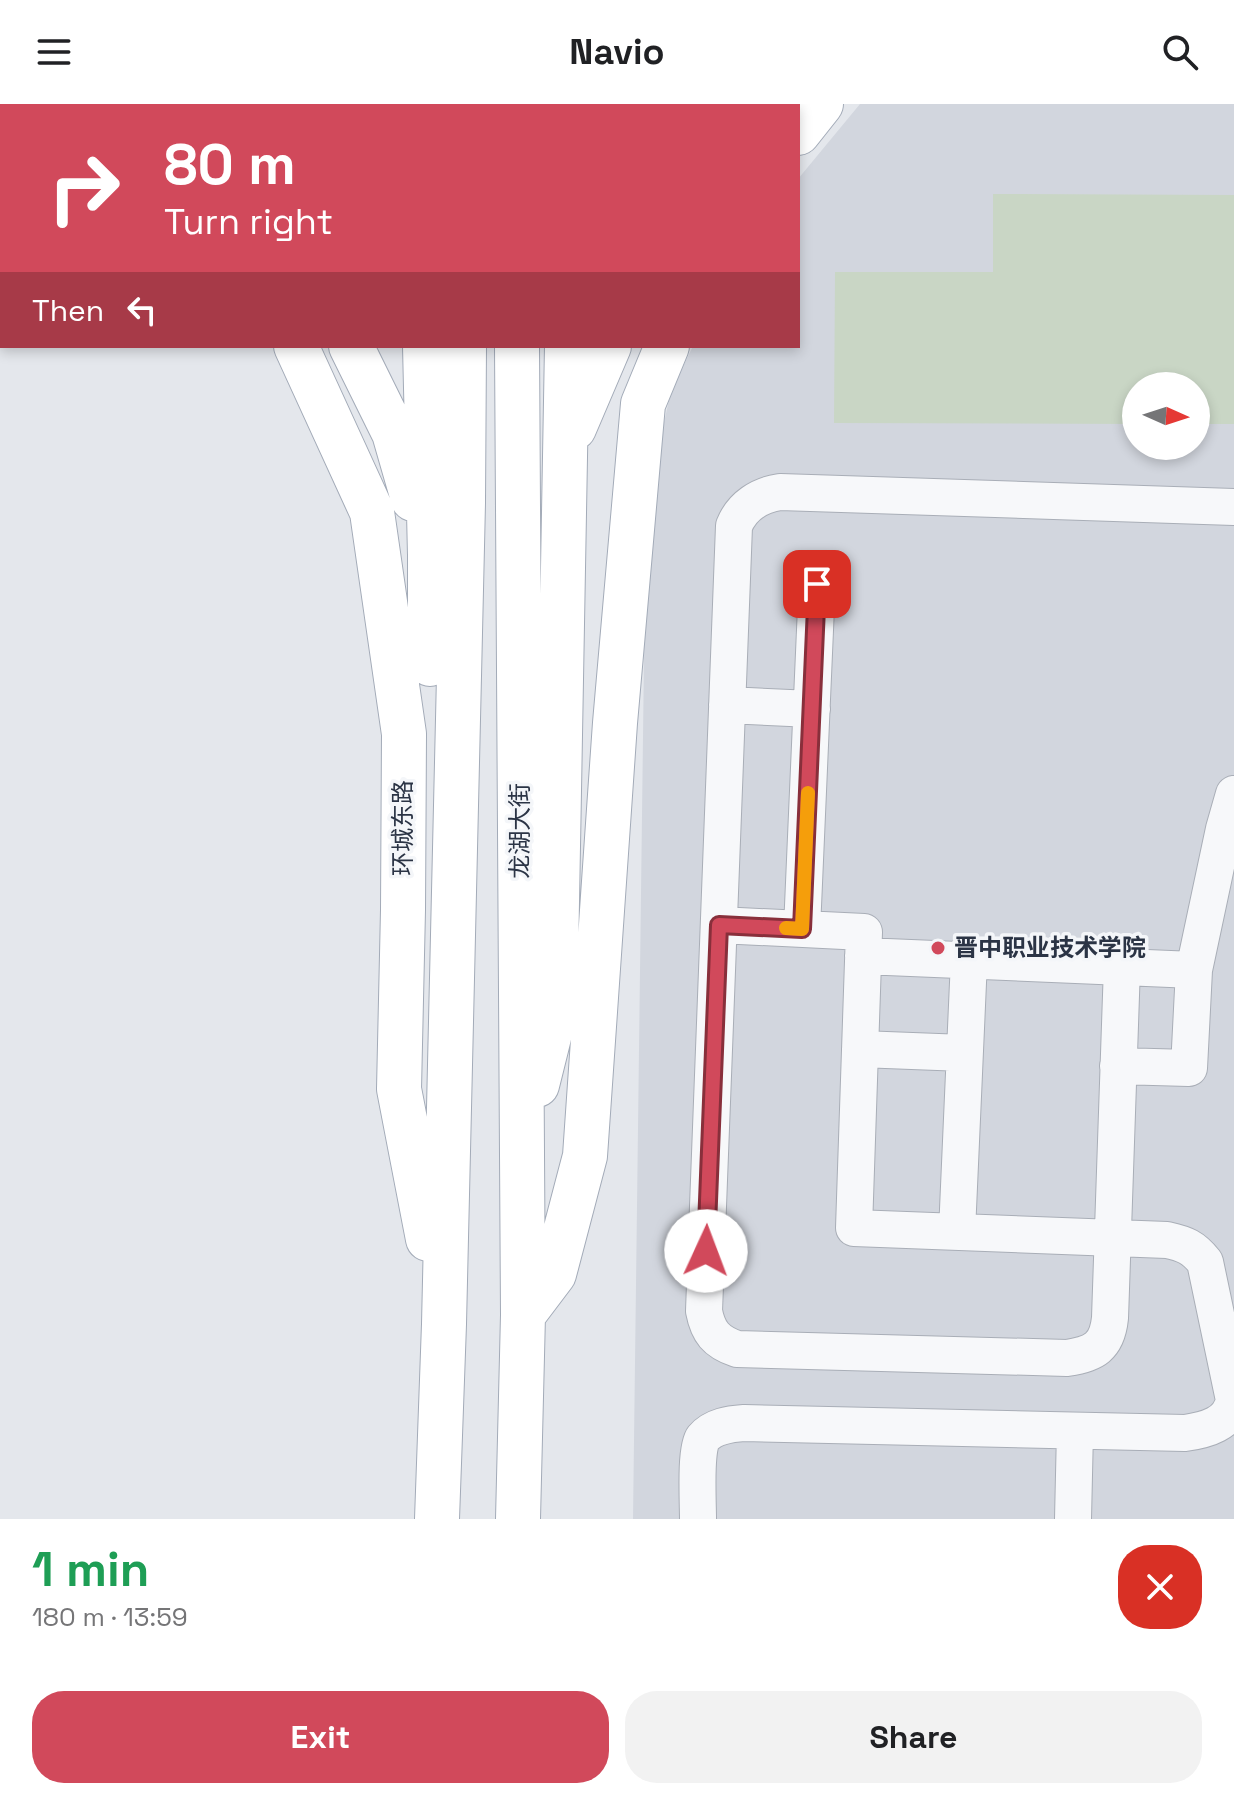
<!DOCTYPE html>
<meta charset="utf-8">
<style>
:root{--surface:#fff;--page:#f2f2f2;--text:#202124;--muted:#757577;--accent:#d1495b}
body{margin:0;font-family:"Space Grotesk","Noto Sans SC",sans-serif;background:var(--page);color:var(--text);height:100vh;display:flex;flex-direction:column;font-size:30px;white-space:nowrap}
*{box-sizing:border-box;margin:0}
p{font-size:26px;color:var(--muted)}
.icon{flex:none;width:44px;height:44px;fill:none;stroke:currentColor;stroke-width:2;stroke-linecap:round;stroke-linejoin:round}
.map{position:relative;height:1415px;overflow:hidden}
.drawer{display:flex;flex-direction:column;background:var(--surface);flex:1}
.drawer>*{flex:none}
.banner{position:absolute;left:0px;top:0px;width:800px;height:244px;box-shadow:0 4px 12px #0003;background:#d1495b;color:#fff;overflow:hidden}
.needle{width:52px;rotate:93deg}
.controls{position:absolute;left:1122px;top:268px;display:grid;gap:16px}
.controls a{display:grid;place-items:center;width:88px;height:88px;border-radius:50%;background:var(--surface);box-shadow:0 4px 12px #0003;font-size:40px}
.pin{position:absolute;display:grid;place-items:center;width:68px;height:68px;color:#fff;margin:-34px;border-radius:16px;box-shadow:0 4px 12px #0006}
.me{position:absolute;width:88px;margin:-44px;rotate:2deg;stroke-linejoin:round;filter:drop-shadow(0 0 6px #0008)}
.turn{display:flex;align-items:center;gap:28px;height:168px;padding:0 32px;font-size:36px}
.turn .icon{width:104px;height:104px;stroke-width:2.5}
.turn b{display:block;font-size:56px;line-height:68px}
.then{display:flex;align-items:center;height:76px;padding:0 32px;background:#0003;gap:16px;font-size:30px}
.round{display:grid;place-items:center;flex:none;width:84px;height:84px;border-radius:32px;background:var(--page)}
.head{display:flex;align-items:center;justify-content:space-between;height:136px;padding:0 32px}
h1{font-size:48px;font-weight:800;line-height:60px;color:#1e9e55}
.button{display:flex;gap:16px;margin-top:auto;padding:16px 32px}
.button a{flex:1;height:92px;border-radius:32px;background:var(--accent);color:#fff;font-size:32px;font-weight:800;line-height:92px;text-align:center}
.button a+a{background:var(--page);color:var(--text)}
header{display:flex;justify-content:space-between;align-items:center;height:104px;padding:0 32px;background:var(--surface);font-size:36px;font-weight:800}
.map>svg:first-child{display:block}
</style>
<header><svg class="icon" aria-label="menu" viewBox="0 0 24 24"><path d="M4 6h16M4 12h16M4 18h16"/></svg>Navio<svg class="icon" aria-label="search" viewBox="0 0 24 24"><circle cx="10" cy="10" r="6"/><path d="M15 15l6 6"/></svg></header>
<div class="map">
<svg width="1234" height="1415" viewBox="0 0 1234 1415">
<defs>
<pattern id="park-crowns" width="20" height="18" patternUnits="userSpaceOnUse" patternTransform="scale(2)"><rect width="20" height="18" fill="#c9d6c5"/><path d="M2 6a3 3 0 1 1 6 0M12 15a3 3 0 1 1 6 0" fill="none" stroke="#adb8ab"/></pattern>
</defs>
<rect width="100%" height="100%" fill="#e4e7ec"/>
<path fill="#d2d6de" fill-rule="evenodd" d="M860 0H1234V1415H633L645 477 653 368 671 287 693 242H798V75ZM1136 282H1196V342H1136Z"/>
<path fill="#c9d6c5" d="M993 90 1234 91V320H1196V282H1136V320L834 319 835 168H993Z"/>
<path fill="url(#park-crowns)" d="M282 0H709L707 2H282Z"/>
<g fill="none" stroke-linecap="round" stroke-linejoin="round">
<defs>
<path id="minor" d="M727 601 812 605
M802 825 817 480
M863 852 1194 866 1224 725 1234 690
M1122 862 1110 1214C1107 1243 1094 1250 1067 1254L737 1245C716 1238 708 1228 704 1207L734 422C742 402 760 391 780 388L1234 403
M860 945 964 949
M1118 962 1189 964 1194 866
M957 1128 969 856
M698 1415C698 1399 695 1344 703 1334 713 1322 730 1320 744 1319L1185 1329C1206 1326 1230 1320 1234 1296L1205 1158C1193 1143 1185 1140 1167 1136L854 1124 864 828 719 821
M1073 1415 1075 1327"/>
<path id="major" d="M121 0 123 2
M197 0 199 2
M420 0V2
M515 0V2
M465 2V0
M571 2V0
M737 2 739 0
M798 29 821 0
M296 242 372 408 404 630 403 806 399 985 428 1135
M351 242 394 329 413 395
M425 242 430 451V560
M517 242 523 1211 518 1415
M574 324 609 242
M537 981 555 909 567 242
M523 1211 554 1170 585 1052 615 619 643 300 667 242
M437 1415 444 1220 463 399 464 242"/>
</defs>
<use href="#minor" stroke="#a9aeb7" stroke-width="38"/>
<use href="#major" stroke="#a3abb8" stroke-width="46"/>
<use href="#minor" stroke="#f7f8fa" stroke-width="36"/>
<use href="#major" stroke="#fff" stroke-width="44"/>
</g>
<g fill="none" stroke-linecap="round" stroke-linejoin="round">
<defs>
<path id="route" d="M706 1147 719 821 802 825 817 480"/>
</defs>
<use href="#route" stroke="#882f3b" stroke-width="20"/>
<use href="#route" stroke="#d1495b" stroke-width="14"/>
<path stroke="#f59e0b" stroke-width="14" d="M786 824 802 825 808 689"/>
</g>
<circle fill="#d1495b" stroke="#f4f6f9" stroke-width="3" cx="938" cy="844" r="8"/>
<g text-anchor="middle" stroke-width="7" stroke-linejoin="round" paint-order="stroke">
<g font-size="24" fill="#2b3445" stroke="#f4f6f9">
<text transform="translate(403 724) rotate(-90)" y="8">环城东路</text>
<text transform="translate(520 727) rotate(-90)" y="8">龙湖大街</text>
</g>
<g font-size="24" font-weight="bold" fill="#2b3445" stroke="#f4f6f9" text-anchor="start">
<text x="954" y="852">晋中职业技术学院</text>
</g>
</g>
</svg>
<div class="controls">
<a><svg class="needle" viewBox="-14 -14 28 28"><path d="M0-13l5 13h-10z" fill="#e53935"/><path d="M0 13l5-13h-10z" fill="#757577"/></svg></a>
</div>
<div class="pin" style="left:817px;top:480px;background:#d93025"><svg class="icon" aria-label="arrive" viewBox="0 0 24 24"><path d="M6 21V4h12l-3 4 3 4H6"/></svg></div>
<svg class="me" style="left:706px;top:1147px" viewBox="-20 -20 40 40"><circle r="19" fill="#fff"/><path d="M0-13L10 11 0 6-10 11z" fill="#d1495b"/></svg>
<div class="banner">
<div class="turn"><svg class="icon" aria-label="right" viewBox="0 0 24 24"><path d="M7 20v-9h11M14 6l5 5-5 5"/></svg><div><b>80 m</b>Turn right</div></div>
<div class="then">Then<svg class="icon" aria-label="left" viewBox="0 0 24 24"><path d="M17 20v-9H6M10 6l-5 5 5 5"/></svg></div>
</div>
</div>
<section class="drawer">
<div class="head"><div><h1>1 min</h1><p>180 m · 13:59</p></div><a class="round" style="background:#d93025;color:#fff"><svg class="icon" aria-label="close" viewBox="0 0 24 24"><path d="M6 6l12 12M18 6L6 18"/></svg></a></div>
<div class="button"><a>Exit</a><a>Share</a></div>
</section>
